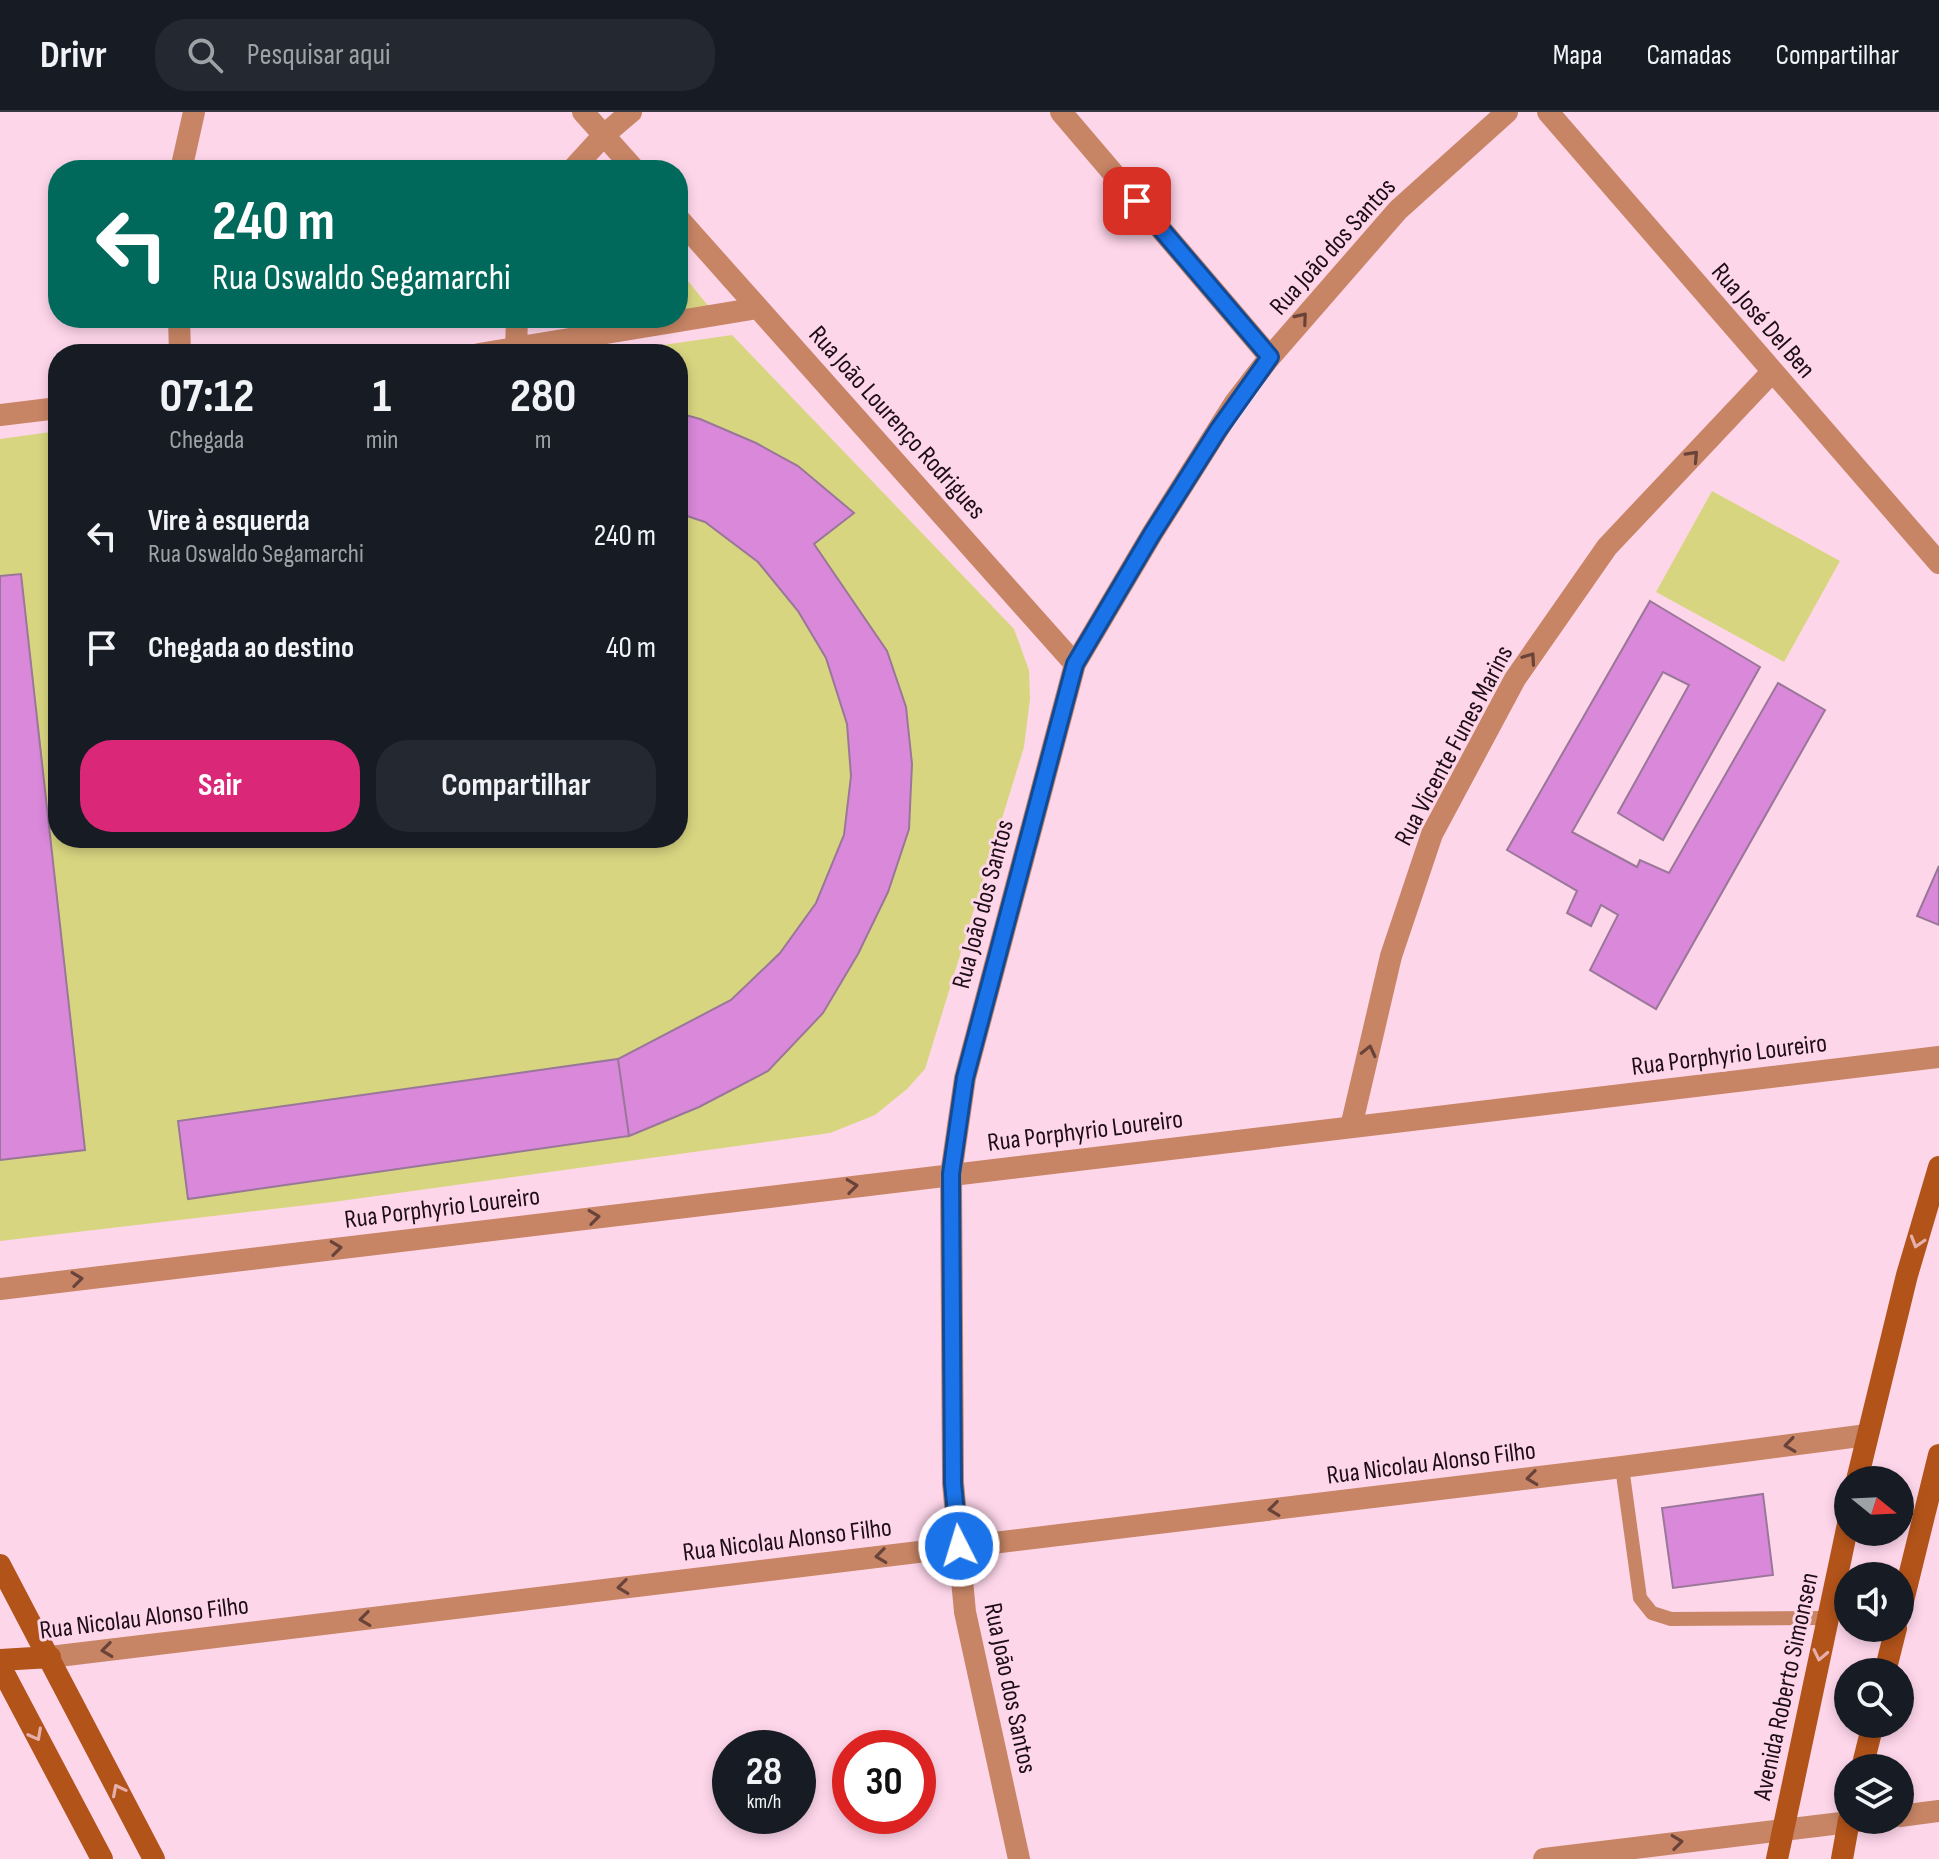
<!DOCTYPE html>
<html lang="pt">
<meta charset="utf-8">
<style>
:root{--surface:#171b24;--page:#242831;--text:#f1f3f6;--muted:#9ea1a6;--line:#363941;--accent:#db2777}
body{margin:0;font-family:"Sofia Sans Condensed",sans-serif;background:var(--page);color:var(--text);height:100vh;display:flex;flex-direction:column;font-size:30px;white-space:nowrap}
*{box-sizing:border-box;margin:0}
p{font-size:26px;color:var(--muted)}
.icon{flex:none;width:44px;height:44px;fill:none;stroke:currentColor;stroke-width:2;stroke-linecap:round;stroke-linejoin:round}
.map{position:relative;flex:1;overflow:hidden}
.panel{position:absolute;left:48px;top:232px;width:640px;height:504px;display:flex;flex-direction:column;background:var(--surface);border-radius:32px;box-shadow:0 4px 12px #0003}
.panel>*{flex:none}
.guide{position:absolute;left:48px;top:48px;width:640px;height:168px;border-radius:32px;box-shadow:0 4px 12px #0003;background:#00695c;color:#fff;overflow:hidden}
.needle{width:52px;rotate:108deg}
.controls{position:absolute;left:1834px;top:1354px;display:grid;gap:16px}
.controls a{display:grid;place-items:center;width:80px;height:80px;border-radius:50%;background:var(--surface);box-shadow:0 4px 12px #0003;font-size:40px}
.speed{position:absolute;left:712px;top:1618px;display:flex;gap:16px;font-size:40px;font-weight:700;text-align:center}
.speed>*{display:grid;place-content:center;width:104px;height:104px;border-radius:50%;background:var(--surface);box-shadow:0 4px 12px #0003;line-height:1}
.speed small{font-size:20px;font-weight:400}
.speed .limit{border:12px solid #d22;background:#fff;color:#111}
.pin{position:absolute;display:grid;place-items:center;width:68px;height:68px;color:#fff;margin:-34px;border-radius:16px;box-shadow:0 4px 12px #0006}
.me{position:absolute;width:88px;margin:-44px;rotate:355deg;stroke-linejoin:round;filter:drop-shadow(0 0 6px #0008)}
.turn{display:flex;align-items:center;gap:28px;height:168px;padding:0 32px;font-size:36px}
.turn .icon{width:104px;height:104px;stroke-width:2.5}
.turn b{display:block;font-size:56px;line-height:68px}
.eta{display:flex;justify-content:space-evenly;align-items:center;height:136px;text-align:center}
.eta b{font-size:48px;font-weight:700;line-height:56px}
.cta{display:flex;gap:16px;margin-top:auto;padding:16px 32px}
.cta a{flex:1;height:92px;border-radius:32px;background:var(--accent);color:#fff;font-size:32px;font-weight:700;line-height:92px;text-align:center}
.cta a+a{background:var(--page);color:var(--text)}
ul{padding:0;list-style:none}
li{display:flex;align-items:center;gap:24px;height:112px;padding:0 32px}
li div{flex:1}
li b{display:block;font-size:30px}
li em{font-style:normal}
header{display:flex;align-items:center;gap:48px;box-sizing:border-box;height:112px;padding:0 40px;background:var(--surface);border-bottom:2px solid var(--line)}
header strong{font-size:38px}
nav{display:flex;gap:44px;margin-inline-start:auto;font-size:28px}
.search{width:560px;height:72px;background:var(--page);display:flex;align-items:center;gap:20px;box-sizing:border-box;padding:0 28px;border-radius:32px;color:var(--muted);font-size:30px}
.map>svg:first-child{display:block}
</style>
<header>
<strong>Drivr</strong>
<div class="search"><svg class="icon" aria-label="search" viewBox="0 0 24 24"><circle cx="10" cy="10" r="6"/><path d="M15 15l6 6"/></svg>Pesquisar aqui</div>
<nav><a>Mapa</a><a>Camadas</a><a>Compartilhar</a></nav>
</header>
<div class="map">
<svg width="1939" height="1747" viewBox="0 0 1939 1747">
<rect width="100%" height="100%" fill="#fed6ea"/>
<path fill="#d8d581" d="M678 157 710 196 678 199Z
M732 223 1014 517 1029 558 1030 587 1024 635 925 957 907 977 875 1003 830 1021 333 1090 0 1129V327L58 319V726H678V242H601Z
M1712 379 1840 449 1784 550 1656 480Z"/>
<path fill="#da88da" stroke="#997798" stroke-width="2" d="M678 301 700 307 756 331 798 354 854 401 814 432 887 539 906 595 912 652 909 717 888 780 858 842 823 901 768 959 699 995 629 1024 618 947 731 888 780 841 816 791 844 723 851 664 847 612 826 546 798 499 758 450 705 410 678 401Z
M21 462 85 1038 0 1048V464Z
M1650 489 1760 555 1663 728 1618 701 1689 573 1663 560 1572 720 1637 755 1640 748 1669 761 1778 571 1825 598 1656 897 1590 858 1618 803 1601 793 1591 814 1567 801 1577 779 1507 738Z
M1939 754V813L1917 804Z
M618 947 629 1024 188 1087 178 1009Z
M1763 1382 1773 1463 1673 1476 1662 1396Z"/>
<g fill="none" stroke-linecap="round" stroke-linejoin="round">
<path stroke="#c78565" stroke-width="14" d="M1622 1355 1640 1486 1652 1501 1671 1507 1828 1506"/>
<path stroke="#c78565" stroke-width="22" d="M583 0 635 58
M1061 0 1270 245
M1548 0 1939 451
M181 58 194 0
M572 58 604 23 631 0
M678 106 1075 552
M179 206 180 242
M516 237 517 206
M479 242 758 196
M0 303 58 296
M1351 1015 1391 844 1432 722 1515 567 1607 435 1772 260
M1900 1704 1939 1699
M1019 1747 965 1500 953 1371 951 1062 965 966 1075 552 1152 422 1234 292 1270 245 1398 98 1507 0
M1544 1747 1866 1708"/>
<path stroke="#c78565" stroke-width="22" d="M0 1177 1939 945
M50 1545 1622 1355 1867 1323"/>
<path stroke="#b2531a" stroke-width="22" d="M1857 1368 1907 1163 1939 1055
M0 1453 154 1747
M1900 1501 1939 1343
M0 1548 50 1545
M0 1554 102 1747
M1885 1560 1896 1516
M1862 1656 1873 1612
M1777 1747 1848 1412
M1842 1747 1849 1708"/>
</g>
<defs><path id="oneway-chevron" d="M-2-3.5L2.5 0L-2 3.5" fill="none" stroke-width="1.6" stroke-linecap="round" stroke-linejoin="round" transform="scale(2)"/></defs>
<g stroke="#69433a">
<use href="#oneway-chevron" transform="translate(1302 206) rotate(-50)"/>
<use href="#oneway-chevron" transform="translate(1693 344) rotate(-47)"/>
<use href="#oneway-chevron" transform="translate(1530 546) rotate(-55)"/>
<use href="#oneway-chevron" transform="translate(1369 939) rotate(-77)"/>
<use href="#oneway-chevron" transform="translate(852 1074) rotate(-7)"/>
<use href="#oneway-chevron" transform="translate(594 1105) rotate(-7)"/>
<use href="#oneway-chevron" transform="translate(336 1136) rotate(-7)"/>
<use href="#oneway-chevron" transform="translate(77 1167) rotate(-7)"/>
<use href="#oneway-chevron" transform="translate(1790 1333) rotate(172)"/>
<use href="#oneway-chevron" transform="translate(1532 1366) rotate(173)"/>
<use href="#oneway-chevron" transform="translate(1274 1397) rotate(173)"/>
<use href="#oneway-chevron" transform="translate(881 1444) rotate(173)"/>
<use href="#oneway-chevron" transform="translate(623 1475) rotate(173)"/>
<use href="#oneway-chevron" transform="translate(365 1507) rotate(173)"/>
<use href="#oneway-chevron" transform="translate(107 1538) rotate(173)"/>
<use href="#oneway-chevron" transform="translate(1677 1730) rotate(-7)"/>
</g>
<g stroke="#e7afac">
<use href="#oneway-chevron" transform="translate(1917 1130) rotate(107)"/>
<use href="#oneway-chevron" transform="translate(1820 1543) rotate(102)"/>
<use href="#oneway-chevron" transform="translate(36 1623) rotate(62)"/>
<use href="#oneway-chevron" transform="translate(118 1678) rotate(-117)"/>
</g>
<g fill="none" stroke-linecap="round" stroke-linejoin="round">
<defs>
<path id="route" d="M959 1434 953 1371 951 1062 965 966 1075 552 1152 422 1218 318 1270 245 1137 89"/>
</defs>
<use href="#route" stroke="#114b97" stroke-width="20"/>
<use href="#route" stroke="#1a73e8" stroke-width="14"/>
</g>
<g text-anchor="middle" stroke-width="6" stroke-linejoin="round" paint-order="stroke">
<g font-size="26" fill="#1d0d16" stroke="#fed6ea">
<text transform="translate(1332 134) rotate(-48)" y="9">Rua João dos Santos</text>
<text transform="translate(1764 208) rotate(49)" y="9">Rua José Del Ben</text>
<text transform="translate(898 310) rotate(48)" y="9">Rua João Lourenço Rodrigues</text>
<text transform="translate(1453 633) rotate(-62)" y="9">Rua Vicente Funes Marins</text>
<text transform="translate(982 792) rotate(-75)" y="9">Rua João dos Santos</text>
<text transform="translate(1729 942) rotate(-7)" y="9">Rua Porphyrio Loureiro</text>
<text transform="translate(1085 1018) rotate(-7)" y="9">Rua Porphyrio Loureiro</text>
<text transform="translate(442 1095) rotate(-7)" y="9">Rua Porphyrio Loureiro</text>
<text transform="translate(1431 1350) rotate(-7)" y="9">Rua Nicolau Alonso Filho</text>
<text transform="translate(787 1427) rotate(-7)" y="9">Rua Nicolau Alonso Filho</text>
<text transform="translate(144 1505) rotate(-7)" y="9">Rua Nicolau Alonso Filho</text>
<text transform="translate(1785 1574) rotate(-78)" y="9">Avenida Roberto Simonsen</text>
<text transform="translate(1011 1576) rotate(78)" y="9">Rua João dos Santos</text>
</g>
</g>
</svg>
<div class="controls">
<a><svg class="needle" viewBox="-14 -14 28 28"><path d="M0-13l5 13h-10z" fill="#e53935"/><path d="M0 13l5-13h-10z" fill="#9ea1a6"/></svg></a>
<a><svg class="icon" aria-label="sound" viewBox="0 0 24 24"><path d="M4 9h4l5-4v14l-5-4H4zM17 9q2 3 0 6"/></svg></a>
<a><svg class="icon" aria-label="search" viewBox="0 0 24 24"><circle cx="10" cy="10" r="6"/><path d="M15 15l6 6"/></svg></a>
<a><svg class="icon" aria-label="layers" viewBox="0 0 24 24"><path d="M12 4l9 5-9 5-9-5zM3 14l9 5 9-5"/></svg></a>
</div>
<div class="speed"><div>28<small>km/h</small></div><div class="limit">30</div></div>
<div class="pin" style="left:1137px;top:89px;background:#d93025"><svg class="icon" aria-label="arrive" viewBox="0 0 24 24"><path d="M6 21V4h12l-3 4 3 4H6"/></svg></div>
<svg class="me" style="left:959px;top:1434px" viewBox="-20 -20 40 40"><circle r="17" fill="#1a73e8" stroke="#fff" stroke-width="3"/><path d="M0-11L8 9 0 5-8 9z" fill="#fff"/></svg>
<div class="guide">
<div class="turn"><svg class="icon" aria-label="left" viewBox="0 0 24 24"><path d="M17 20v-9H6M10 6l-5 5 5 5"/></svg><div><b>240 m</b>Rua Oswaldo Segamarchi</div></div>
</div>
<section class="panel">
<div class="eta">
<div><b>07:12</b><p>Chegada</p></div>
<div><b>1</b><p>min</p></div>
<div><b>280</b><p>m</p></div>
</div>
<ul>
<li><svg class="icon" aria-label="left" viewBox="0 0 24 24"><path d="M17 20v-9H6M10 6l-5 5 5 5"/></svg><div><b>Vire à esquerda</b><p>Rua Oswaldo Segamarchi</p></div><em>240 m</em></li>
<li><svg class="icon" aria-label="arrive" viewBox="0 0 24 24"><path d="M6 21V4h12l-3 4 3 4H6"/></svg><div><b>Chegada ao destino</b></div><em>40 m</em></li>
</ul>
<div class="cta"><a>Sair</a><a>Compartilhar</a></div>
</section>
</div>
